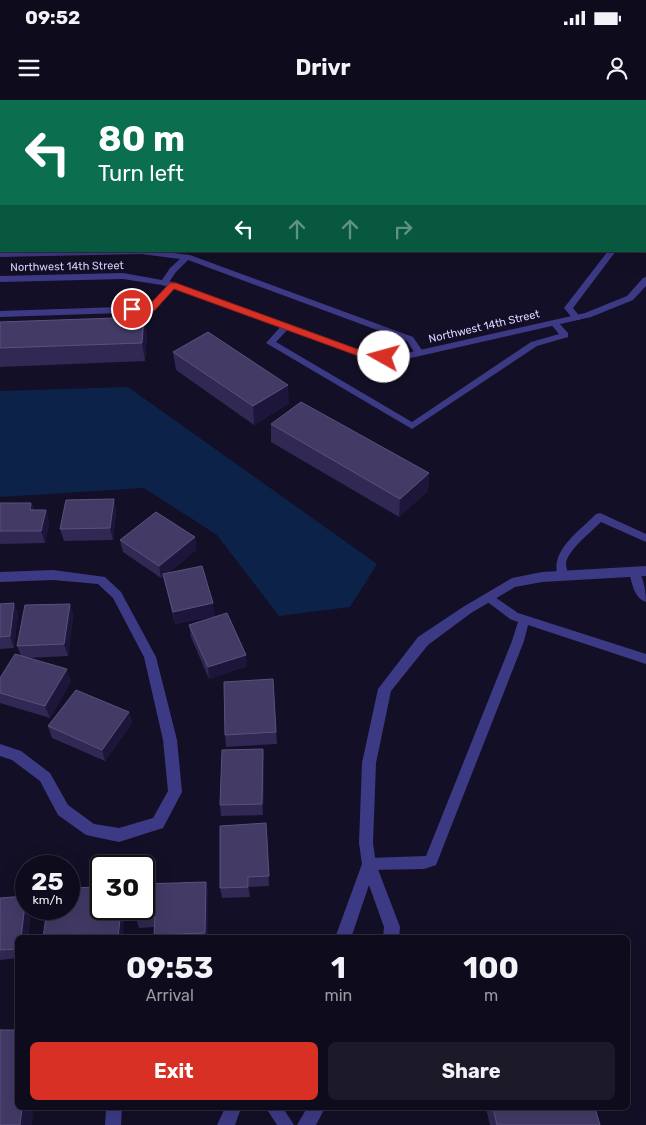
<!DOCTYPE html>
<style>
:root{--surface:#0e0b1c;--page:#1c1929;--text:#f1f3f6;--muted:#9b9ba3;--line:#2e2b3b;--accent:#d93025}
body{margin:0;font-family:Rubik,sans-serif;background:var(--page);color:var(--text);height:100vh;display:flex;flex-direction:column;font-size:19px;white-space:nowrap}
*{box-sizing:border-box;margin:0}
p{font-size:16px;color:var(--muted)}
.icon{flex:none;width:28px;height:28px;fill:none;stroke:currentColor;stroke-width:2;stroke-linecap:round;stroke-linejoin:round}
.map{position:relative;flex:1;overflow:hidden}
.side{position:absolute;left:15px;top:835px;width:615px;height:175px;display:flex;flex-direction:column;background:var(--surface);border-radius:8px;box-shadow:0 5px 20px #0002,0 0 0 1px var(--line)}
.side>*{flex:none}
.guide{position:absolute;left:0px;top:0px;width:646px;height:152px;box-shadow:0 5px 20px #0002,0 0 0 1px var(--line);background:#0b6e4f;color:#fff;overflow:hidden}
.speed{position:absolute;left:15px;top:755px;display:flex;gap:10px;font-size:25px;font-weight:700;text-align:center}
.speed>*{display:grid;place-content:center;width:65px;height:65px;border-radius:50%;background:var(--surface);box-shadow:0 5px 20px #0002,0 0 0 1px var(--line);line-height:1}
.speed small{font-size:12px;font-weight:400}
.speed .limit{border:2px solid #111;border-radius:8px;background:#fff;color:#111}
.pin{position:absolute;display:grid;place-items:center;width:42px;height:42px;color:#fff;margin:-21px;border:2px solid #fff;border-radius:50%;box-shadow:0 1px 5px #0007}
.me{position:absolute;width:55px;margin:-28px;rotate:277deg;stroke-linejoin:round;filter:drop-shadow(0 0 4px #0008)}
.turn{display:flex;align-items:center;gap:18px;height:105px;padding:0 15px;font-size:22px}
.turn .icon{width:65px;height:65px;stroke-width:2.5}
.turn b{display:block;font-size:35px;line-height:42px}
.lanes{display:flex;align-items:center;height:48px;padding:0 15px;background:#0003;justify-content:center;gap:25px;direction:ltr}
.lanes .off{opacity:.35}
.eta{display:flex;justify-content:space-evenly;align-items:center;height:85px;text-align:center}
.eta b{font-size:30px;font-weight:700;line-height:35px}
.action{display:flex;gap:10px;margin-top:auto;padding:10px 15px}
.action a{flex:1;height:58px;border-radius:8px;background:var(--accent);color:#fff;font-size:20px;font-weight:700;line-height:58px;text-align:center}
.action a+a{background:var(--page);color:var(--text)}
.status{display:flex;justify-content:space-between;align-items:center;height:35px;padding:0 25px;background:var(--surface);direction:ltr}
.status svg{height:14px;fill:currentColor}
header{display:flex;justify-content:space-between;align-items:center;height:65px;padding:0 15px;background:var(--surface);font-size:22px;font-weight:700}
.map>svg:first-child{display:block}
</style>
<div class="status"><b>09:52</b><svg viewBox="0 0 49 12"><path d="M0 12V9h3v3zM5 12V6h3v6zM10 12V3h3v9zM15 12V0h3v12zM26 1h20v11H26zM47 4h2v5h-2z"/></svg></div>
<header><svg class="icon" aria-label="menu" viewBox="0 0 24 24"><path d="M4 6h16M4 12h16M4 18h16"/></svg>Drivr<svg class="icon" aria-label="person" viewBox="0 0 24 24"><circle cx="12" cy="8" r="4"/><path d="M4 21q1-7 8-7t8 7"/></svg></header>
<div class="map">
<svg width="646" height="1025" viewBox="0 0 646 1025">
<rect width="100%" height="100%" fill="#130f26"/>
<path fill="#0c2248" d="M0 0H152L156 1H1V50Z
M128 287 377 464 350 507 279 516 217 435 144 388 0 397V291Z"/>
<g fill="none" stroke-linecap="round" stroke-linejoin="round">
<path fill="#3d3a85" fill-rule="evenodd" d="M61 151H157L190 155 413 237 424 253 419 256 416 255 407 241 188 160 176 172 167 185 164 186 160 183 170 168 180 159 141 154 0 157V153Z
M608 151H616L573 208 581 218 580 220H574L564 208Z
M173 182 177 185 176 187 154 211 151 212 0 217V211L149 206 170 183Z
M554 220 557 221 568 233V237L537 246 412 329 266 243 283 224H289V228L276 242 412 322 531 242 559 234 550 223Z
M600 413 646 434V442L601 422C592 431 568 450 566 463 566 469 569 473 567 479H559C547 452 580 431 596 414Z
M634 468C644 472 646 493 646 502 634 498 632 483 629 472Z
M489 493 518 513 646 554V564L528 525 524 541 436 765 424 769 369 770 364 768 362 764 364 760 369 758 426 756 512 541 518 522 510 519 485 500 483 497Z
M106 1008H122L121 1025H105Z
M266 1008H283L294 1025H277Z"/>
<path fill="#3d3a85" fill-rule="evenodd" d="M320 0H333L334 1H321Z
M601 0H609V1H601Z
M645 85H646V91H645Z
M123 173 173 182 368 253 402 254 585 213 627 196 643 178 646 177V186L633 200 591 217 402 260 363 258 168 186 123 179 0 182V176Z
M646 466V476L542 482 515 487 471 513 428 545 391 591 376 663 373 743 376 764 400 827 399 838H383L384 827 369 785 351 838H335L362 764 359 743 362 663 378 589 418 537 463 507 512 478 542 472Z
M53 470 105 477 121 492 156 557 177 640 182 692 163 728 119 742 86 735 58 715 40 681 12 660 0 656V644L21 651 50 673 68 705 94 724 119 728 153 718 168 691 163 640 144 557 113 498 98 484 53 480 0 482V472Z
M225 1008H241L235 1025H217Z
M307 1008H325L316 1025H297Z"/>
</g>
<path fill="#312854" d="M213 0H269V1H213Z
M401 0H427L426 1H401Z
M430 0H457V1H430Z
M634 0H646V51H645V1H634Z
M144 217 147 235 145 261 0 267V222Z
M173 252 289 303 254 325 176 270Z
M271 324 429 373 428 391 399 417 271 342Z
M114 399 116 412 113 440 64 441 60 429Z
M0 403H31L34 410H46L49 423 45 443 0 444Z
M195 437 196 450 168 473 215 516 175 524 163 476 161 478 123 452 120 440Z
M14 503 18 515 14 548 0 549V504Z
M70 504 73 516 68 556 27 558 71 581 50 618 0 603V578L21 556 17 546Z
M189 525 247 566 209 579 191 537Z
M273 579 277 644 226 647 225 635Z
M129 612 132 623 105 661 52 638 48 626Z
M263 649 264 660 263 715 221 716 220 705Z
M267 734 269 786 249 787 250 797 222 798 220 788Z
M206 782 208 792V838H155L154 827 139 828 136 818Z
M0 798 26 809H31L28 838H18V858L0 860Z
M486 1008H595L600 1025H490Z"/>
<path fill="#1d163a" d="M233 0H245L242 1H231Z
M144 217 147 235 145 261 142 243Z
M288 285 289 303 254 325 253 306Z
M429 373 428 391 399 417 400 399Z
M114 399 116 412 113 440 110 428Z
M31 403 35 415 30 410Z
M46 410 49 423 45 443 41 431Z
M195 437 196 450 161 478 159 466Z
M14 503 18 515 14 548 10 536Z
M213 503 215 516 175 524 173 512Z
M70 504 73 516 68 556 64 544Z
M246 555 247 566 209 579 208 567Z
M67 569 71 581 50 618 45 606Z
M129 612 132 623 105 661 102 650Z
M263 649 264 660 263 715 262 704Z
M248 777 250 797 248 787Z
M206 782 208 792V838H206L205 833Z
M26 796V809H31L28 838H21Z
M121 809H125L123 838H118Z
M22 1008H34L32 1025H20Z"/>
<path fill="#433a66" stroke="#5a527e" d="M223 0H233L231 1H226Z
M243 0H268L267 1H242Z
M462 0H486L485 1H462Z
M490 0H515V1H490Z
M523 0H548V1H523Z
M645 4H646V15H645Z
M645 18H646V30H645Z
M645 33H646V45H645Z
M144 217 142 243 0 248V222Z
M208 232 288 285 253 306 173 252Z
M301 302 429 373 400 399 271 324Z
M114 399 110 428 60 429 66 400Z
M0 403H31L30 410H46L41 431H0Z
M156 412 195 437 159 466 120 440Z
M202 466 213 503 173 512 163 474Z
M14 503 10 536 0 537V504Z
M70 504 64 544 17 546 25 505Z
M227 513 246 555 208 567 189 525Z
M15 554 67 569 45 606 0 593V578Z
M273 579 276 632 225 635 224 582Z
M76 590 129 612 102 650 48 626Z
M263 649 262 704 220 705 222 650Z
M266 723 269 776 248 777V787L220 788V726Z
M206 782 205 833 154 835 155 817 136 818 137 809H144V784Z
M101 787V809H121L118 838H43L47 809H69V788Z
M26 796 21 838H18V849L0 850V798Z
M0 930H18V1008H22L20 1025H0Z
M493 1008H595L600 1025H497Z"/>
<path fill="#d93025" stroke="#8d1f18" d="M170 183H176L368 253 384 254 389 257 384 259 364 258 174 189 154 211 132 212 128 209 132 207 148 206Z"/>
<g text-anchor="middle" stroke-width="4" stroke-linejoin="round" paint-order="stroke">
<g font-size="11" fill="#d9d4ff" stroke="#130f26">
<text transform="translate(67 166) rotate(-1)" y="4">Northwest 14th Street</text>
<text transform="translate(484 226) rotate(-13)" y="4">Northwest 14th Street</text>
</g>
</g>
</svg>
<div class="speed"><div>25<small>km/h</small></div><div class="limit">30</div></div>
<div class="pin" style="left:132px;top:209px;background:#d93025"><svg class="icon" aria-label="arrive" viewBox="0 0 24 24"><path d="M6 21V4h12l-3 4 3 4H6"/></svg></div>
<svg class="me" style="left:384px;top:257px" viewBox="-20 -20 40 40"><circle r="19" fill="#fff"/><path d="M0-13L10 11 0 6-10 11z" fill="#d93025"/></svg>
<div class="guide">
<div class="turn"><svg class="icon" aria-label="left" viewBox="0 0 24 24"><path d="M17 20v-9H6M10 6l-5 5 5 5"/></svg><div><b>80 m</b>Turn left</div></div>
<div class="lanes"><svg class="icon" aria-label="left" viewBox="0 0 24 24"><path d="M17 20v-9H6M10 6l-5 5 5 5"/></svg><svg class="icon off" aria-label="ahead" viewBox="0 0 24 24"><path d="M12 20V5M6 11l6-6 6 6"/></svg><svg class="icon off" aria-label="ahead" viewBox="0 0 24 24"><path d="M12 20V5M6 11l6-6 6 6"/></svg><svg class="icon off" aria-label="right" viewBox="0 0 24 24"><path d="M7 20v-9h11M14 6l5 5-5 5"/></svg></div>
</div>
<section class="side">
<div class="eta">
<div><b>09:53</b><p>Arrival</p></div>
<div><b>1</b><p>min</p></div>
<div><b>100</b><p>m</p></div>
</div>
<div class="action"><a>Exit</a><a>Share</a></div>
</section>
</div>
